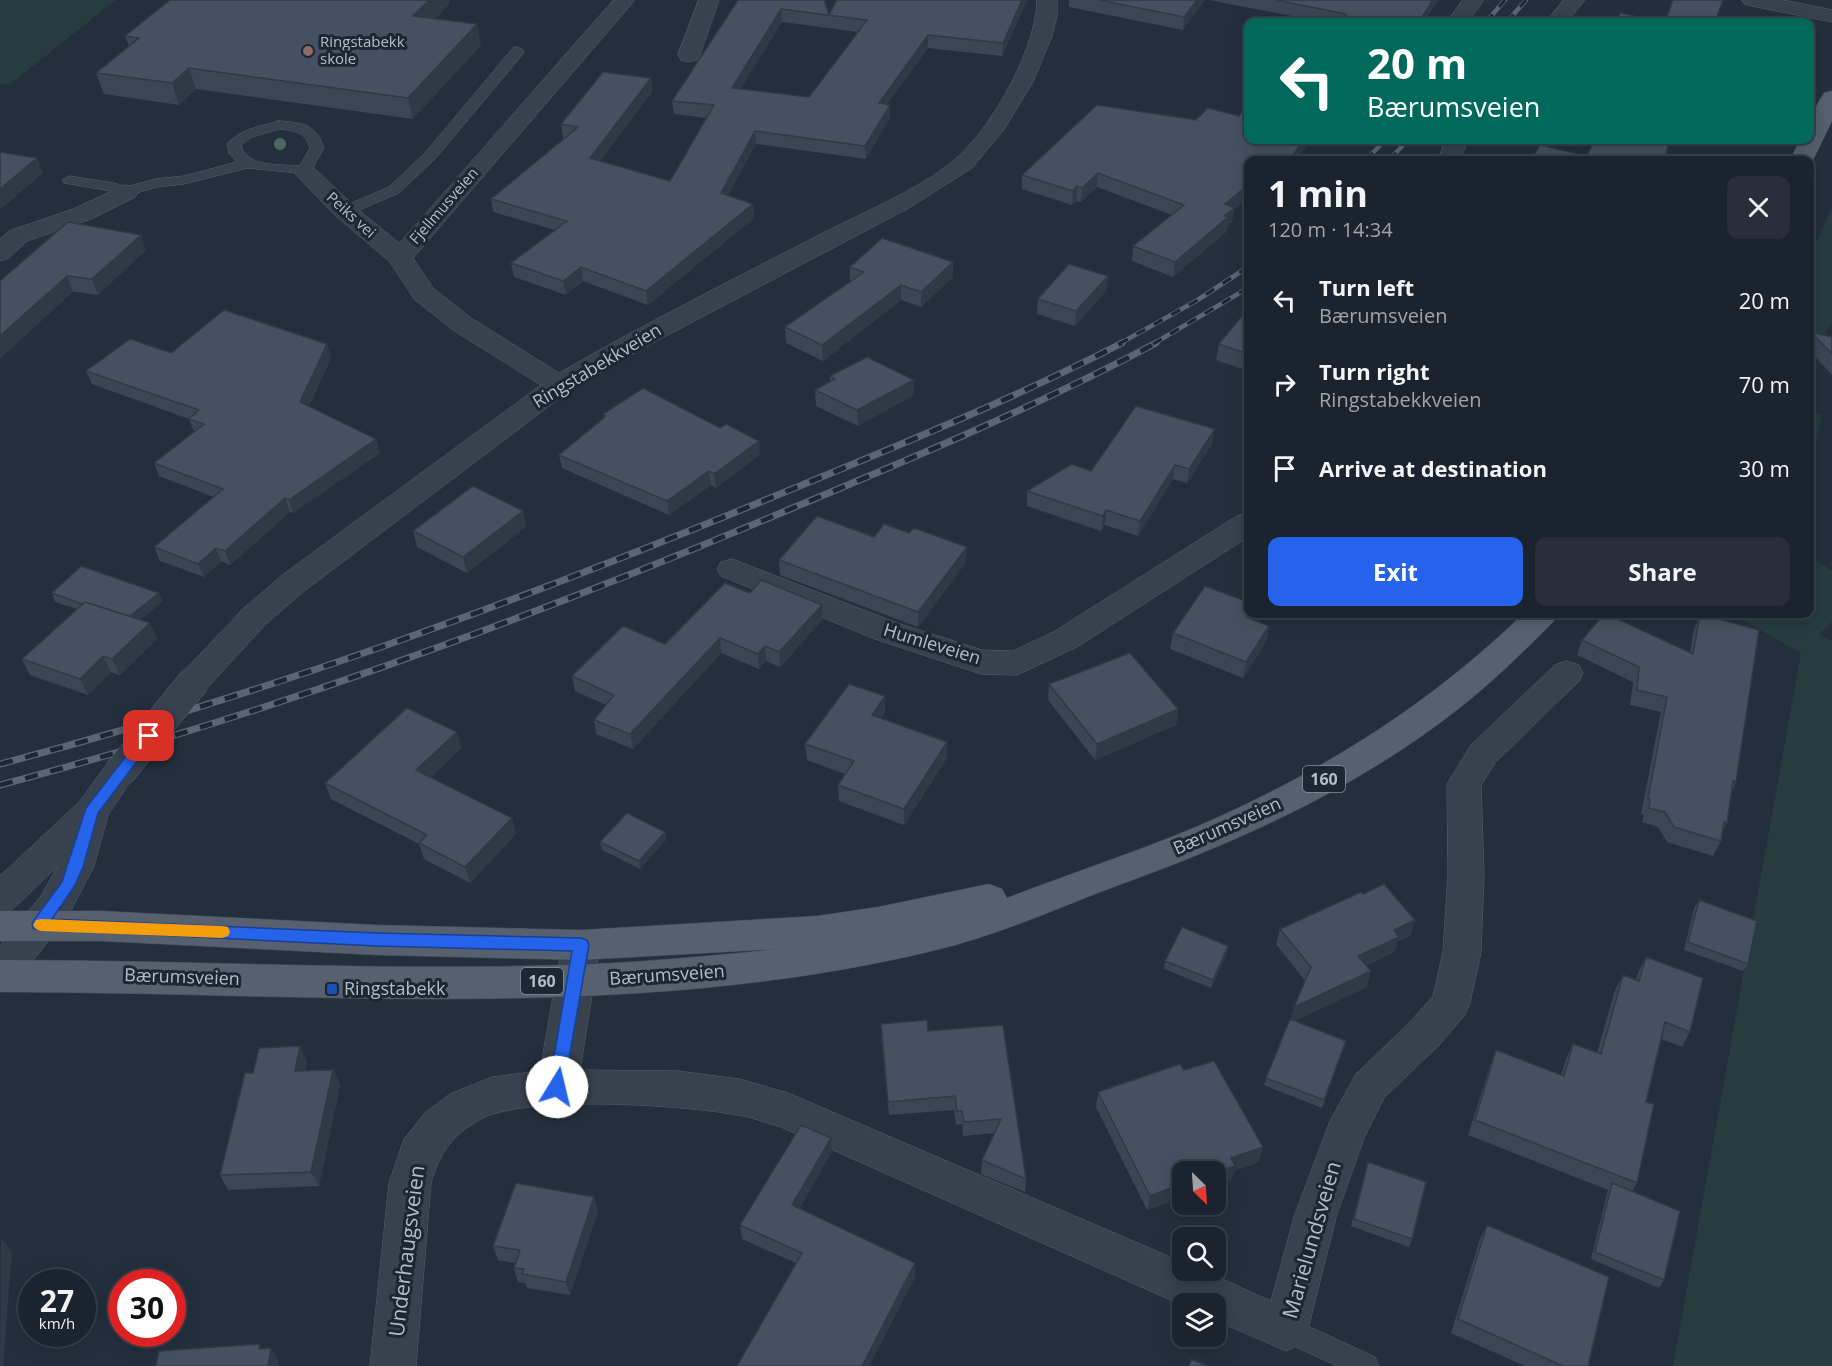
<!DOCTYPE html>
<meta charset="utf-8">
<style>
:root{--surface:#1b232e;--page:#282f3a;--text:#f1f3f6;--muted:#a0a4aa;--line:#39404a;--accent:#2563eb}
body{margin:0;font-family:"Open Sans",sans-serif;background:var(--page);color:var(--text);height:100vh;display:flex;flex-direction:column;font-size:22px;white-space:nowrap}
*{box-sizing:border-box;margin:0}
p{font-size:20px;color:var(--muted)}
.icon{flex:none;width:33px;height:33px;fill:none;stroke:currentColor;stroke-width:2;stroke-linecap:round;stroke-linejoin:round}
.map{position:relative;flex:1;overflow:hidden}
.details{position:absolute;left:1244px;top:156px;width:570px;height:462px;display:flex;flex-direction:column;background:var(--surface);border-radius:12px;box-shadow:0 3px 15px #0003,0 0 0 2px var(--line)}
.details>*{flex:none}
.banner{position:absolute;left:1244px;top:18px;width:570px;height:126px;border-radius:12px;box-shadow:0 3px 15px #0003,0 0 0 2px var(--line);background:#00695c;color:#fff;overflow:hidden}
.needle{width:39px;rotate:155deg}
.tools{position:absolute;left:1172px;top:1161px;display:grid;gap:12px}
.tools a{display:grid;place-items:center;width:54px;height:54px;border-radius:12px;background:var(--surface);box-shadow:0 3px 15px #0003,0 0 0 2px var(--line);font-size:30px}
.speed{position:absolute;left:18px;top:1269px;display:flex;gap:12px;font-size:30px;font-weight:700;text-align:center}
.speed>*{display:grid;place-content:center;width:78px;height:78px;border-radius:50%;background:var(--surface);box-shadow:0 3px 15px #0003,0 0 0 2px var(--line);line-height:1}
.speed small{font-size:15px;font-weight:400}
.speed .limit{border:9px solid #d22;background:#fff;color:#111}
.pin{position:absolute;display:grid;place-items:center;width:51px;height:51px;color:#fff;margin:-26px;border-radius:12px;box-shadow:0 3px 9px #0006}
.me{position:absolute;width:66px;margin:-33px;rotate:9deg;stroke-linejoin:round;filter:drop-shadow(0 0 4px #0008)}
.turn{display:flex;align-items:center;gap:21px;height:126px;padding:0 24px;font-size:27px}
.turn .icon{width:78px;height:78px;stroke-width:2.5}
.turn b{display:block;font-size:42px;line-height:51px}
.round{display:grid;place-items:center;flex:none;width:63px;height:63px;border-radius:12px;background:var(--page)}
.overview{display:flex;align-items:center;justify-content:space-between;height:102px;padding:0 24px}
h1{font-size:36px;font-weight:700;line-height:45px}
.cta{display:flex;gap:12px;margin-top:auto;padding:12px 24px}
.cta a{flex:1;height:69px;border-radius:12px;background:var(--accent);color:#fff;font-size:24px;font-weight:700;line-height:69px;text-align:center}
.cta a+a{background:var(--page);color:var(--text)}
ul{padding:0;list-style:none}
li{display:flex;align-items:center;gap:18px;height:84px;padding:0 24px}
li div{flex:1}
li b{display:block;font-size:22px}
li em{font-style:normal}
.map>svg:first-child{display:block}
</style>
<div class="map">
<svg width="1832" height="1366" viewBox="0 0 1832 1366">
<rect width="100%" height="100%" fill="#242f3e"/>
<path fill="#263c3f" d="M0 0H116L9 85 0 84Z
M1832 208V321L1809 368V257Z
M1809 410 1822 416 1809 475Z
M1809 546 1815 559 1832 571V622L1819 634 1832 641V1366H1673L1801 653 1732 614H1809Z"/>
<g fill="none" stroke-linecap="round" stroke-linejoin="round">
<defs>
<path id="lane" d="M518 47 524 51 523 54 435 159 399 193 350 214H340L338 211 340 208 389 187 425 153 513 48Z
M279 121C303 123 315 123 324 148L309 174 247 168 184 184 157 187 126 196 111 191 64 183 62 180 69 176 114 183 127 187 155 179 184 176 237 162 229 153 227 144C240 129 261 126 279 121ZM280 129C296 131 305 132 310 148L300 166C281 164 246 168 241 145L250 138Z
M1286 1316 1375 1357 1379 1366H1337L1277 1338 1273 1329 1277 1320Z"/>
<path id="street" d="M614 0H635L413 258 433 288 471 318 559 373C646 323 736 278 825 232 868 210 926 187 962 153 996 119 1036 48 1037 0H1057V16L1052 36 1033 82 1003 131 972 168 907 209 643 348 569 391 303 592 266 624 207 688 195 692 183 688 179 680 183 672 244 608 281 576 541 385 453 330 414 299 390 262 336 216 292 171 296 166 304 164 312 166 354 206 399 243Z
M699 0H719L700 55 697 60 689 62 681 60 678 55Z
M1463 0H1484L1468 22H1447Z
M1564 0H1585L1567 22H1546Z
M1742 0H1783L1832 10V22L1752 6 1745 4Z
M1446 140H1468L1460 160H1438Z
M126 185 135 187 138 192 135 197 91 219 27 241 9 258 0 261V239L9 231 73 209Z
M1248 513V537L1077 647 1017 675 981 674 875 639 721 576 717 569 721 562 732 559 897 623 982 650 1013 651 1055 631 1237 516Z
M1567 661 1579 665 1583 673 1579 681 1495 763 1481 785 1484 875 1481 952 1470 1003 1465 1015 1439 1045 1384 1098 1364 1138 1337 1214 1308 1329 1302 1344 1286 1351 1215 1320V1304L1182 1305 781 1127C766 1123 752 1117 737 1115 684 1105 523 1094 479 1120 452 1135 439 1154 431 1183L416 1366H370L389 1183 404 1139 425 1113 450 1094 492 1077 540 1071 562 945 568 934 581 930 594 934 600 945 580 1070 678 1071 739 1079 788 1093 1182 1262V1270H1202L1271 1301 1295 1214 1330 1121 1356 1074 1411 1021 1433 996 1443 952 1448 875 1447 784 1471 745 1555 665Z
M119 760 131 764 136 773 108 815 94 866 67 918 14 984 0 989V946L41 896 58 866 13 909 0 914V876L79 802 107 764Z"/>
<path id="primary" d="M1832 91V121L1813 160 1809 165V160H1790L1800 140H1809C1809 121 1814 108 1824 93Z
M1523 614H1558L1553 622C1524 651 1495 680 1462 706 1360 787 1241 841 1119 885 1057 908 997 936 932 951 627 1024 310 992 0 992V960C188 960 376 971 564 965 636 963 707 956 778 949L581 960 377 955 101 941H0V911H101L377 925 581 930 817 916 878 907 989 884 1002 889 1007 898C1079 870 1153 847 1223 815 1336 763 1434 700 1523 614Z"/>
</defs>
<use href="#lane" stroke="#565f6c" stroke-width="1"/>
<use href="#street" stroke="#565f6c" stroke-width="1"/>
<use href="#primary" stroke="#414a57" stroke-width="1"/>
<use href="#lane" fill="#38414e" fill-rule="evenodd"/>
<use href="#street" fill="#38414e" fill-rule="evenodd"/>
<use href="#primary" fill="#56606e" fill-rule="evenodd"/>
<defs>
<path id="rail-far1" d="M1486 22 1505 0
M1507 22 1526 0
M1366 160 1385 140
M1389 160 1408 140
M1119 344 1196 301 1248 267
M1153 344 1248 288"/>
<path id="rail" d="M0 764C260 696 509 605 758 503 880 453 1004 404 1122 343
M0 785C262 716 514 624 764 520 896 465 1030 410 1156 343"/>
</defs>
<use href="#rail-far1" stroke="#5a6575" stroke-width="4.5"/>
<use href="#rail" stroke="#5a6575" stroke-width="7"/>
<use href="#rail-far1" stroke="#1d2633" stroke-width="3" stroke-dasharray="10" stroke-linecap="butt"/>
<use href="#rail" stroke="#1d2633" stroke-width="4.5" stroke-dasharray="13" stroke-linecap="butt"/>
<defs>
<path id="street-bridge" d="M119 773 195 680"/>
</defs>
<use href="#street-bridge" stroke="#565f6c" stroke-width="32" stroke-linecap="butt"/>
<use href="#street-bridge" stroke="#38414e" stroke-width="31"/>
</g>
<circle fill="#4b6a5d" cx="280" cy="144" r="6"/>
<path fill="#3b4654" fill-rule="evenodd" d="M738 0 829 15 1027 0 1002 56 928 48 887 104 890 105V118L866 159 756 144 728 195 753 204 754 218 648 305 583 281 566 295 514 277 511 263 555 230 493 212 491 199 565 138H563L561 124 651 78 652 92 600 161 670 181 706 118 674 114 672 101ZM782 22 858 32 809 97 740 89Z
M1069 0H1205L1183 30 1069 7Z
M1209 0H1438L1424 22H1323Z
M450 3 435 19 481 45 413 119 196 89 179 105 104 94 96 73 129 46 125 36Z
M1239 116 1248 140H1311L1296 160H1248V198L1234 210 1232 222 1227 226 1226 232 1173 277 1132 261 1133 246 1172 215 1097 187 1081 202 1076 201 1072 205 1022 189V175L1196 120Z
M146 250 98 295 0 281Z
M850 267 953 277 921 307 901 300 823 361 786 343 785 327 850 282Z
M1108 276 1106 291 1075 326 1037 314 1038 299Z
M1248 312V371L1216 360 1219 344Z
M1811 332 1832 337V375L1809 350V337Z
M327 344 331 358 309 406 376 439 380 453 293 513 290 512 230 565 221 561 204 577 160 561 154 547 214 497 159 476 154 463 194 432 189 419 92 384 86 371 171 353Z
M830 376 914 380V395L858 426 816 406 815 390 830 382Z
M603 414 760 455 716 488 711 485 669 515 562 468 559 455 604 418Z
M1212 444 1187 483 1173 479 1138 536 1105 525 1101 531 1027 506V491L1091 471Z
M523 511 526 527 467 573 417 547 413 531Z
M909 533 967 547 966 562 918 627 780 575 779 560 874 537Z
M52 593 163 601 140 620 157 639 120 675 111 672 88 695 30 675 22 659 77 609 55 602Z
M750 593 822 620 780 667 766 661 759 669 721 653 633 749 596 734 594 720 606 705 575 691 572 676 665 644Z
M1248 614H1253L1252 620 1269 626 1266 642 1243 678 1170 649 1173 633Z
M1700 614 1736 782 1732 791 1727 823 1723 831 1721 841 1713 856 1667 842 1658 827 1642 822 1644 815 1641 814 1661 712 1630 705 1633 682 1577 655 1582 640 1690 652 1694 629Z
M1049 684 1178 709 1176 725 1095 760 1048 700Z
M885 712 881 718 947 758 904 825 839 801 838 785 845 774 807 760 805 744Z
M461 748 431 777 512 818 516 834 470 883 424 859 419 844 331 799 325 783Z
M665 832 666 840 640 869 602 850 600 842Z
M1363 894 1415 920 1410 936 1398 941 1394 952 1367 965V987L1294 1021 1346 1041 1322 1108 1264 1085 1266 1078 1291 1020 1305 981 1276 944 1280 929Z
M1699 900 1748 964 1743 971 1684 950 1694 908Z
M1228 946 1227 953 1211 988 1164 969 1165 961Z
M1646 957 1690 1032 1682 1047 1661 1039 1646 1102 1637 1183 1632 1191 1664 1280 1659 1288 1591 1259 1608 1190 1468 1135 1490 1066 1496 1050 1561 1075 1566 1059 1573 1044 1597 1053 1615 990 1623 975 1636 979 1638 973Z
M881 1024 928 1031 1003 1025 1026 1179 1025 1192 981 1174 982 1160 995 1133 963 1136 962 1124 956 1125 954 1110 889 1115 881 1038Z
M307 1061 305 1071 333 1070 340 1085 319 1186 228 1190 220 1175 253 1073Z
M1184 1070 1259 1162 1234 1171 1231 1180 1222 1184 1219 1197 1215 1199V1172L1175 1212 1170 1202 1147 1210 1096 1107 1098 1092Z
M831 1138 832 1152 799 1209 915 1263V1277L869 1366H737L796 1263 742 1239 740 1225Z
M1368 1162 1412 1239 1409 1247 1351 1226Z
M598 1211 570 1295 527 1288 525 1283 518 1282 514 1268 515 1263 498 1260 493 1246Z
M1487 1225 1588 1366H1525L1451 1333 1480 1239Z"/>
<path fill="#303945" d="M429 0H449L450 3 417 37 413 16Z
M1022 0H1027L1002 56 1003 43Z
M1197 0H1205L1183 30 1184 17Z
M1433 0H1438L1424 22H1419Z
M781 9 782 22 733 101 732 88Z
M477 24 481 45 413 119 408 98Z
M928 35V48L879 116V103Z
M189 68 196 89 179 105 172 83Z
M651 78 652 92 592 172 590 158Z
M890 105V118L866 159 865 146Z
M755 131 756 144 722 206 721 193Z
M1304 140H1311L1296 160H1290L1291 158Z
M37 158 43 173 0 210V189Z
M1098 173 1097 187 1081 202 1082 188Z
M1248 185V198L1234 210 1232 222 1227 226 1226 232 1173 277 1175 262 1225 204Z
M1077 186 1076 201 1072 205 1073 191Z
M753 204 754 218 648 305 646 291Z
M141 235 146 250 98 295 92 279Z
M953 262V277L921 307V292Z
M581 267 583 281 566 295 563 281Z
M67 276 73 292 0 359V336Z
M1108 276 1106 291 1075 326 1076 311Z
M901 285V300L823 361 822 345Z
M327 344 331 358 304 415 300 402Z
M914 380V395L858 426 857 410Z
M1215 429 1212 444 1187 483 1189 469Z
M376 439 380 453 293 513 289 500Z
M759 441 760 455 716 488 714 474Z
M1175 465 1173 479 1138 536 1140 521Z
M709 471 711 485 669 515 667 501Z
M285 498 290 512 230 565 225 551Z
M1106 510 1105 525 1101 531 1103 516Z
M523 511 526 527 467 573 463 557Z
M967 547 966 562 918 627V612Z
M216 548 221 561 204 577 198 564Z
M159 593 163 601 131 627 127 619Z
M822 605V620L780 667 779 652Z
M1249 614H1253L1252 621 1246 617Z
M150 623 157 639 120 675 112 659Z
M1269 626 1266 642 1243 678 1246 662Z
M720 638 721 653 633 749 630 734Z
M765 646 766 661 759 669 758 654Z
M103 656 111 672 88 695 80 679Z
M885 696V712L872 731V715Z
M1178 709 1176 725 1095 760 1097 744Z
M457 732 461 748 421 786 416 770Z
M947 742V758L904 825V809Z
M512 818 516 834 470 883 465 867Z
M665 832 666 840 640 869 639 861Z
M1415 920 1410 936 1398 941 1394 952 1354 971 1358 956 1394 930Z
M1228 946 1227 953 1211 988 1213 980Z
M1371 971 1367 987 1290 1023 1294 1007Z
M300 1046 307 1061 302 1086 295 1071Z
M333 1070 340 1085 319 1186 311 1172Z
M831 1138 832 1152 793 1219 792 1205Z
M1263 1147 1259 1162 1234 1171 1231 1180 1222 1184 1219 1197 1215 1199V1178L1216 1172 1231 1158Z
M1173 1187 1170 1202 1147 1210 1150 1196Z
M1182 1196V1204H1197L1175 1212 1179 1197Z
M594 1197 598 1211 570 1295 566 1282Z
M1 1238 12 1252 3 1366H0Z
M915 1263V1277L869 1366H862Z
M271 1348 279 1362 278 1366H268Z"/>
<path fill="#455162" stroke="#303945" stroke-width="1.5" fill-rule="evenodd" d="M170 0H429L413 16 477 24 408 98 189 68 172 83 96 73 139 38 125 36Z
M738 0H824L829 15 837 0H1022L1003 43 928 35 879 103 890 105 865 146 755 131 721 193 753 204 646 291 581 267 563 281 511 263 567 221 491 199 578 127 561 124 603 72 651 78 590 158 670 181 714 105 672 101ZM781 9 867 20 809 97 732 88Z
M1099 0H1197L1184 17Z
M1276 0H1433L1419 22H1340L1346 14Z
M1673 0H1723L1715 22H1616L1620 13 1665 22Z
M1097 105 1196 120 1208 108 1239 116 1248 105V140H1304L1291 158 1283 156 1277 160H1248V185L1225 204 1234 208 1224 216 1228 217 1175 262 1133 246 1184 205 1098 173 1082 188 1077 186 1073 191 1022 175Z
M1594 140H1670L1664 160H1531L1540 145 1587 156Z
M0 152 37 158 0 189Z
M68 222 141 235 92 279 67 276 0 336V281Z
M882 238 953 262 921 292 901 285 822 345 785 327 864 272 850 267Z
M1069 264 1108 276 1076 311 1038 299Z
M224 310 327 344 300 402 376 439 289 500 285 498 225 551 216 548 198 564 154 547 223 489 154 463 204 424 189 419 199 410 86 371 130 339 171 353Z
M1246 311 1248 312V354L1219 344Z
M1811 332 1832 337V354Z
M867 357 914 380 857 410 815 390 835 379 830 376Z
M643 388 720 428 726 424 759 441 714 474 709 471 667 501 559 455 606 416 603 414Z
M1136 406 1215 429 1189 469 1175 465 1140 521 1106 510 1103 516 1027 491 1072 464 1091 471Z
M473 486 523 511 463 557 413 531Z
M817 516 874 537 884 524 909 533 914 528 967 547 918 612 779 560Z
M81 566 159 593 130 616 85 602 82 604 52 593Z
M761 580 822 605 779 652 765 646 758 654 720 638 630 734 594 720 614 695 572 676 623 626 665 644 725 583 750 593Z
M1205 586 1248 602 1249 614 1246 617 1269 626 1246 662 1173 633Z
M85 602 150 623 112 659 103 656 80 679 22 659Z
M1604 614H1607L1693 654 1700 614 1759 630 1736 782 1733 781 1727 823 1724 822 1721 841 1674 827 1665 812 1649 808 1650 800 1648 799 1667 697 1637 690 1639 667 1582 640Z
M1130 653 1178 709 1097 744 1049 684Z
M849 684 885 696 872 715 947 742 904 809 838 785 854 761 805 744Z
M407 708 457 732 416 770 512 818 465 867 419 843 427 835 325 783Z
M627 813 665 832 639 861 600 842Z
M1384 884 1415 920 1394 930 1399 937 1358 956 1371 971 1294 1007 1311 967 1280 929 1361 892 1363 894Z
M1699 900 1757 921 1748 964 1688 942Z
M1182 927 1228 946 1213 980 1165 961Z
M1646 957 1703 978 1690 1032 1665 1022 1646 1102 1654 1104 1637 1183 1475 1120 1496 1050 1564 1076 1573 1044 1601 1054 1623 975 1639 981Z
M1290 1019 1346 1041 1324 1100 1266 1078Z
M927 1020 928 1031 1003 1025 1026 1179 982 1160 1001 1119 964 1122 962 1111H957L955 1096 888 1102 881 1024Z
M300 1046 295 1071 333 1070 311 1172 220 1175 245 1073H253L259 1048Z
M1214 1061 1263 1147 1231 1158 1235 1166 1216 1172 1222 1183 1215 1185V1172H1182V1196L1179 1197 1173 1187 1150 1196 1098 1092 1180 1064 1184 1070Z
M801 1125 831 1138 792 1205 915 1263 862 1366H737L802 1253 740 1225Z
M1368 1162 1426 1182 1412 1239 1354 1219Z
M516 1183 594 1197 566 1282 522 1274 524 1269 514 1268 520 1250 493 1246Z
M1612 1183 1680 1211 1664 1280 1595 1252Z
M1487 1225 1609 1277 1588 1366H1563L1458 1319Z
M260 1344 259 1349 271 1348 268 1366H156L159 1351Z
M1191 1359 1207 1366H1189Z"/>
<path fill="#2563eb" stroke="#184099" stroke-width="1.5" d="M149 731 156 736 98 813 83 867 75 885 52 919 377 933 581 938 587 940 589 945 563 1092 557 1094 551 1092 549 1087 572 951 377 946 34 929 32 925 34 920 62 882 86 808 144 733Z"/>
<path fill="#f59e0b" d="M41 919 222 926 228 927 230 932 228 936 222 938 41 931 36 929 33 925 36 920Z"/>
<circle fill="#8d6e63" stroke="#1d2633" stroke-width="2" cx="308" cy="51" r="6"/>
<rect fill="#1a4fb4" stroke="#1d2633" stroke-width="2" x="326" y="983" width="12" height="12" rx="3"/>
<g text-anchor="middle" stroke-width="6" stroke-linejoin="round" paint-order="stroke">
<g font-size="15" fill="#b4bcc9" stroke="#1d2633" text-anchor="start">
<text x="320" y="47">Ringstabekk<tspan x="320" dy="17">skole</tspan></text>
</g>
<g font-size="15" fill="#b4bcc9" stroke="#1d2633">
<text transform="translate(444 206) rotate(-49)" y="5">Fjellmusveien</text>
<text transform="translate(351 215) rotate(42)" y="5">Peiks vei</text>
</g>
<g fill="#1d2633" stroke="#878f9c" stroke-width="1.5">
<rect x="1303" y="766" width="42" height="26" rx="4.5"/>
<rect x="521" y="968" width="42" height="26" rx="4.5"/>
</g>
<g font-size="16" font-weight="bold" fill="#b4bcc9">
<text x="1324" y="785">160</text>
<text x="542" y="987">160</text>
</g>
<g font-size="18" fill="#b4bcc9" stroke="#1d2633">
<text transform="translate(597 366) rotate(-31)" y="6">Ringstabekkveien</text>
<text transform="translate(932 644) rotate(17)" y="6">Humleveien</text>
<text transform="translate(1227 826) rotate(-24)" y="6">Bærumsveien</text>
<text transform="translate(667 975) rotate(-4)" y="6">Bærumsveien</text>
<text transform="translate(182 977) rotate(2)" y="6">Bærumsveien</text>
</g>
<g font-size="18" fill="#b4bcc9" stroke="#1d2633" text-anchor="start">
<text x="344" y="995">Ringstabekk</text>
</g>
<g font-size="21" fill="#b4bcc9" stroke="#1d2633">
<text transform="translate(1312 1240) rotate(-74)" y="7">Marielundsveien</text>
<text transform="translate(407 1251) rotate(-83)" y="7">Underhaugsveien</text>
</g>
</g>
</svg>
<div class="tools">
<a><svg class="needle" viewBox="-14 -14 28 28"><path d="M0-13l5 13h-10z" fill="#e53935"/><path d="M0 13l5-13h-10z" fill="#a0a4aa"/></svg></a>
<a><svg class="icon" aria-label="search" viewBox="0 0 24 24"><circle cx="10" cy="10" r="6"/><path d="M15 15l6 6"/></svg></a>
<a><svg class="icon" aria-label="layers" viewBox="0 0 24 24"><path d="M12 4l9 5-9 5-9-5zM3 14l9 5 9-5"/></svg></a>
</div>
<div class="speed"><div>27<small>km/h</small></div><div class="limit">30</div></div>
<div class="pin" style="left:149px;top:736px;background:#d93025"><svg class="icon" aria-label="arrive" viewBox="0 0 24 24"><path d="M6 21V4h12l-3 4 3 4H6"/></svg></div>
<svg class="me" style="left:557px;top:1087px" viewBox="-20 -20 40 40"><circle r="19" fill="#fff"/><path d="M0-13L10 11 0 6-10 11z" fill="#2563eb"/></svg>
<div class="banner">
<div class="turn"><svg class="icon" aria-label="left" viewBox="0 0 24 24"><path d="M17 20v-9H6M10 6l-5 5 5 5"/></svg><div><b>20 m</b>Bærumsveien</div></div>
</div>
<section class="details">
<div class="overview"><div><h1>1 min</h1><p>120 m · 14:34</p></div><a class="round"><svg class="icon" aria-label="close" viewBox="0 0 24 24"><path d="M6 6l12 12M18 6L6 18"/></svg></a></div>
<ul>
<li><svg class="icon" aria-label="left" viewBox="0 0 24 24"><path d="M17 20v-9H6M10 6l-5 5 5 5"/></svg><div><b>Turn left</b><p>Bærumsveien</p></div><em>20 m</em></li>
<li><svg class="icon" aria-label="right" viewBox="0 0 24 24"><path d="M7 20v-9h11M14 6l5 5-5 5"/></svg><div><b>Turn right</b><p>Ringstabekkveien</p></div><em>70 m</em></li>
<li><svg class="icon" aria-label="arrive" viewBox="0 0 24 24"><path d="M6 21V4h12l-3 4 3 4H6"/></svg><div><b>Arrive at destination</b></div><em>30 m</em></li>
</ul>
<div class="cta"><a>Exit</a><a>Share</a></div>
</section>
</div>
